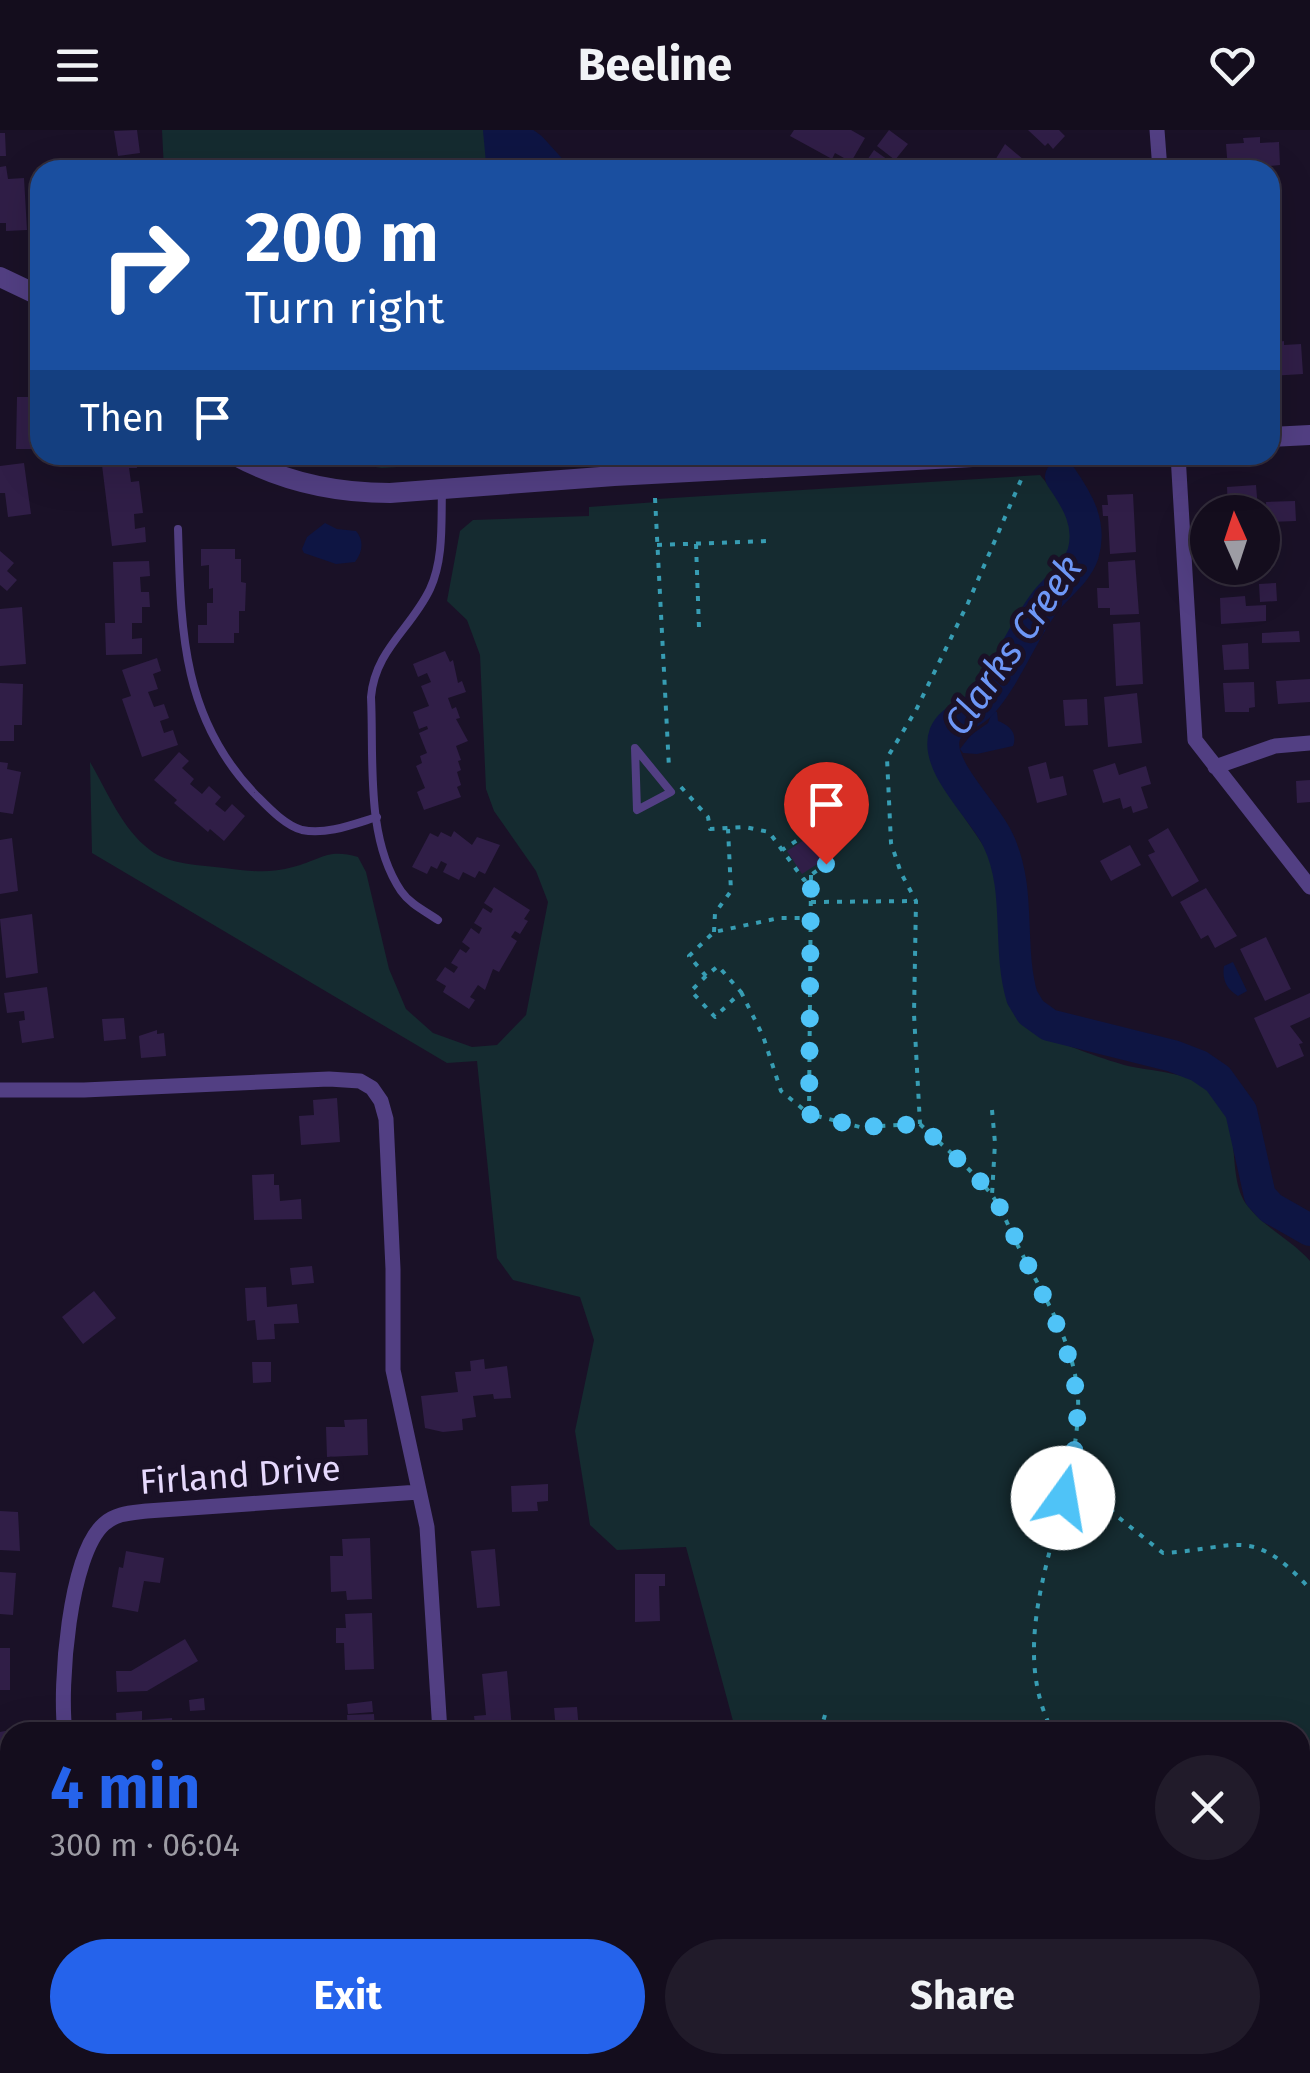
<!DOCTYPE html>
<meta charset="utf-8">
<style>
:root{--surface:#140d1d;--page:#211b2a;--text:#f1f3f6;--muted:#9d9ca4;--line:#332d3b;--accent:#2563eb}
body{margin:0;font-family:"Fira Sans",sans-serif;background:var(--page);color:var(--text);height:100vh;display:flex;flex-direction:column;font-size:38px;white-space:nowrap}
*{box-sizing:border-box;margin:0}
p{font-size:32px;color:var(--muted)}
.icon{flex:none;width:55px;height:55px;fill:none;stroke:currentColor;stroke-width:2;stroke-linecap:round;stroke-linejoin:round}
.map{position:relative;flex:1;overflow:hidden}
.details{position:absolute;left:0px;top:1592px;width:1310px;height:352px;display:flex;flex-direction:column;background:var(--surface);border-radius:30px 30px 0 0;box-shadow:0 10px 40px #0002,0 0 0 2px var(--line)}
.details>*{flex:none}
.hud{position:absolute;left:30px;top:30px;width:1250px;height:305px;border-radius:30px;box-shadow:0 10px 40px #0002,0 0 0 2px var(--line);background:#1a4fa0;color:#fff;overflow:hidden}
.needle{width:65px;rotate:357deg}
.fabs{position:absolute;left:1190px;top:365px;display:grid;gap:20px}
.fabs a{display:grid;place-items:center;width:90px;height:90px;border-radius:50%;background:var(--surface);box-shadow:0 10px 40px #0002,0 0 0 2px var(--line);font-size:50px}
.pin{position:absolute;display:grid;place-items:center;width:85px;height:85px;color:#fff;margin:-102px -42px;border-radius:50% 50% 50% 0;rotate:-45deg;box-shadow:0 0 10px #0007}
.pin .icon{rotate:45deg}
.me{position:absolute;width:110px;margin:-55px;rotate:13deg;stroke-linejoin:round;filter:drop-shadow(0 0 8px #0008)}
.turn{display:flex;align-items:center;gap:35px;height:210px;padding:0 50px;font-size:45px}
.turn .icon{width:130px;height:130px;stroke-width:2.5}
.turn b{display:block;font-size:70px;line-height:85px}
.then{display:flex;align-items:center;height:95px;padding:0 50px;background:#0003;gap:20px;font-size:38px}
.round{display:grid;place-items:center;flex:none;width:105px;height:105px;border-radius:52px;background:var(--page)}
.headline{display:flex;align-items:center;justify-content:space-between;height:170px;padding:0 50px}
h1{font-size:60px;font-weight:700;line-height:75px;color:var(--accent)}
.action{display:flex;gap:20px;margin-top:auto;padding:20px 50px}
.action a{flex:1;height:115px;border-radius:60px;background:var(--accent);color:#fff;font-size:40px;font-weight:700;line-height:115px;text-align:center}
.action a+a{background:var(--page);color:var(--text)}
header{display:flex;justify-content:space-between;align-items:center;height:130px;padding:0 50px;background:var(--surface);font-size:45px;font-weight:700}
.map>svg:first-child{display:block}
</style>
<header><svg class="icon" aria-label="menu" viewBox="0 0 24 24"><path d="M4 6h16M4 12h16M4 18h16"/></svg>Beeline<svg class="icon" aria-label="heart" viewBox="0 0 24 24"><path d="M12 20l-8-8c-3-5 5-10 8-4 3-6 11-1 8 4z"/></svg></header>
<div class="map">
<svg width="1310" height="1943" viewBox="0 0 1310 1943">
<rect width="100%" height="100%" fill="#1a1127"/>
<path fill="#152b30" d="M162 0H506L531 18 551 40H164Z
M299 325H580L382 338Z
M1040 345 1072 384 1077 407 1075 421 1064 440 1038 469 980 564C963 581 932 589 930 617 928 650 986 708 998 744 1012 793 991 868 1039 901 1059 914 1101 928 1124 935 1151 942 1190 941 1211 961 1245 995 1225 1045 1247 1075 1263 1097 1292 1110 1310 1131V1943H826L824 1935H1300V1602H736L686 1417 617 1420 590 1395 575 1301 594 1210 580 1167 513 1150 497 1128 477 931 447 933 92 723 90 632C107 661 122 699 150 720 169 735 201 735 224 738 248 741 269 744 293 737 321 730 327 718 358 727L366 742 389 839 406 879 433 903 472 917 497 915 526 885 548 772 536 741 494 681 486 659 480 525 467 490 447 471 460 401 473 390 589 386V377L657 372V369Z"/>
<path fill="#0e1543" d="M325 393 337 399 356 401C364 410 363 422 355 432L336 434 304 423 302 419 307 407Z
M993 580 997 582 998 591C1009 595 1018 603 1013 616L977 624 963 623 960 619 971 605 988 593Z
M1233 832 1247 861 1238 866C1226 859 1222 849 1224 836Z"/>
<g fill="none" stroke-linecap="round" stroke-linejoin="round">
<path stroke="#0e1543" stroke-width="32" d="M506 0 531 18 551 40
M498 40 502 32 499 0
M1061 347C1077 370 1092 394 1083 424 1076 444 1057 456 1045 472 1022 502 1005 549 980 575 969 586 951 589 945 604 933 635 985 681 998 710 1022 760 1007 816 1022 867L1031 882 1049 895 1173 926 1199 936 1218 949 1241 981 1260 1066 1271 1078 1310 1100"/>
</g>
<path fill="#301e47" d="M137 0 140 23 118 26 114 1Z
M794 0H851L865 8 851 32 835 23 832 29 790 6Z
M889 0 908 14 895 30 877 16Z
M1028 0H1059L1065 6 1053 19 1048 13 1045 16Z
M0 3H5L6 26H0Z
M1260 7V13L1279 12 1280 35 1228 40 1226 14 1244 13 1243 8Z
M1005 14 1036 40H989Z
M874 20 888 30 881 40H869L863 36Z
M6 36 8 49 24 48 27 100 6 101V93H0V37Z
M1284 211V215L1301 214 1303 244 1270 246V213Z
M17 267H40L37 319H16Z
M136 325 137 338H129L131 352 139 351 143 383 134 384 135 399 145 397 146 412 112 416 101 327Z
M24 333 31 384 8 387 5 363H0V336Z
M1256 355 1258 380 1228 381 1227 357Z
M1133 364 1136 422 1110 424 1108 386H1103L1102 375H1108L1107 365Z
M1295 371 1296 391 1267 392 1266 372Z
M201 419H235V429H241V452L246 453 245 481H239V503H234V513H198V495H207V473H213V458L209 459V435L201 436Z
M0 421 14 433 7 441 17 450 7 461 0 455Z
M1135 430 1139 484 1110 485V478H1098L1097 458H1109L1108 432Z
M149 431 150 446 140 447 141 462H149L150 477H142V493H132V509L142 508V524L106 525 105 493H115L113 432Z
M1219 438H1253V442H1246L1247 452 1220 454Z
M1276 453 1277 471 1260 472 1259 454Z
M1245 466 1246 476 1266 475V491L1221 494 1220 468Z
M22 477 26 534 0 536V479Z
M1140 492 1143 554 1116 556 1113 494Z
M1299 501 1300 512 1262 513V503Z
M1248 513 1249 539 1224 540 1222 515Z
M445 521 450 532 453 530 458 553 462 551 466 562 448 568 452 579 456 577 460 588 456 589 468 611 456 616 461 630 458 631 461 640 457 642 461 655 457 657 461 667 424 680 417 662 425 658 416 636 422 633 420 626 427 623 419 603 428 599 427 596 419 599 413 582 429 576 421 556 431 552 427 543 418 547 413 534Z
M157 528 161 541 153 544 158 559 148 562 154 577 164 574 169 588 160 591 164 603 173 600 178 615 142 627 122 569 131 566 122 540Z
M1310 549V572L1278 574 1276 551Z
M1254 552 1255 577 1249 578V582H1225L1223 553Z
M0 553 23 554 22 595H14V611H0Z
M1137 563 1142 613 1108 617 1104 567Z
M1087 569 1088 595 1065 596 1063 570Z
M179 622 189 631 182 638 194 649 190 654 202 664 209 656 221 667 215 674 225 682 232 674 245 686 224 711 210 699 208 702 174 673 177 670 154 650Z
M0 632 8 633 7 639 21 642 13 684 0 682Z
M1046 632 1050 649 1063 646 1067 665 1037 673 1028 637Z
M1115 633 1119 645 1146 636 1151 654 1141 657 1148 678 1133 683 1131 676 1123 679 1120 668 1103 673 1093 640Z
M1310 650V672L1297 673 1296 651Z
M1168 698 1199 751 1172 767 1148 725 1155 722 1148 710Z
M454 701 472 715 477 707 500 715 485 744 479 741 475 748 463 742 459 750 443 742 447 734 441 731 437 739 431 736 427 744 412 737 430 703 438 707 441 702 451 707Z
M12 708 18 761 0 764V710Z
M807 708 822 731 802 744 787 721Z
M1130 715 1141 735 1111 751 1100 731Z
M494 757 530 780 524 789 528 791 520 804 515 801 511 807 517 811 499 842 493 839 485 860 478 855 470 867 475 870 469 879 443 862 446 856 436 850 445 837 454 843 458 837 451 833 460 819 466 823 470 818 462 812 471 798 479 804 482 798 474 793 483 778 491 783 493 779 484 773Z
M1206 758 1237 806 1215 818 1208 805 1201 809 1180 772Z
M32 784 38 843 6 848 0 789Z
M1266 807 1291 859 1265 871 1240 819Z
M47 857 54 908 22 913 19 891 25 890 24 881 7 883 4 863Z
M1310 863V887L1290 896 1303 913 1299 914 1304 926 1277 938 1254 888Z
M124 888 126 909 104 911 102 889Z
M157 900V904L164 903 166 926 141 928 139 906Z
M337 968 340 1012 301 1015 299 986 314 985 313 970Z
M274 1044V1055H279L280 1071 301 1069 302 1089 254 1090 252 1045Z
M312 1136 314 1153 292 1155 290 1138Z
M266 1157 267 1177 297 1174 299 1193 274 1194 275 1209 257 1210 255 1190 247 1191 245 1158Z
M94 1161 116 1188 83 1214 62 1187Z
M484 1229 485 1239 507 1236 511 1268 494 1269 493 1264 473 1266 476 1287 462 1289 463 1300 443 1302 425 1298 421 1266 458 1262 455 1242 471 1241 470 1231Z
M252 1232H271V1252L253 1253Z
M367 1289 368 1325 327 1327 326 1297H345L344 1290Z
M548 1354V1371L537 1372 538 1381 512 1382 511 1356Z
M0 1381 18 1382 20 1421 0 1420Z
M370 1408 372 1469 347 1470 346 1461 331 1462 330 1426H343L342 1409Z
M495 1419 500 1476 477 1478 471 1421Z
M126 1421 164 1428 160 1453 144 1451 138 1482 112 1477 119 1437 123 1438Z
M0 1442 16 1443 13 1485 0 1484Z
M635 1444H665V1456H659L660 1491 635 1492Z
M372 1483 374 1539 345 1540 344 1513H336V1498H346L345 1484Z
M185 1509 198 1531 147 1561 117 1562 116 1541H131Z
M0 1518H10V1560H0Z
M507 1541 512 1599 476 1602 474 1586 486 1585 482 1544Z
M204 1568 205 1580 190 1581 189 1570Z
M372 1571 373 1582 348 1584 347 1574Z
M577 1577 579 1600 556 1601 554 1578Z
M142 1581V1590L172 1588 173 1602H117L116 1583Z
M374 1584 375 1602H348L347 1585Z
M10 1600V1644L0 1646V1602Z
M10 1690V1726H8L1 1692Z
M123 1935H150V1943H123Z
M297 1935H330V1943H297Z
M350 1935H369V1943H350Z
M420 1935H487L484 1943H440Z
M517 1935H549V1943H518Z
M631 1935H654L655 1943H632Z
M706 1935H731L732 1943H688L687 1938Z"/>
<g fill="none" stroke-linecap="round" stroke-linejoin="round">
<path stroke="#379db3" stroke-width="4" stroke-dasharray="5 8" stroke-linecap="butt" d="M468 40 471 36 491 33 506 40
M316 333 317 325
M655 368 669 638
M696 414 699 498
M657 415 769 411
M681 657 708 687 710 699 745 697 769 702 804 750 826 734 807 704 782 720
M811 745 809 984 860 997 920 994 914 884 916 771 901 743 891 713 887 628 916 580 968 473 1024 343
M811 772 916 771
M714 802 715 783 731 761 728 699
M706 846 691 861 715 887 741 862 718 836 706 846 689 826 714 802 779 788H811
M741 862 763 906 781 961 809 984
M992 980 995 1013 992 1065
M920 994C943 1017 971 1038 991 1064 1003 1080 1010 1101 1019 1118 1045 1169 1081 1223 1078 1282 1074 1387 1000 1502 1053 1602
M1073 1342 1118 1387 1163 1423C1238 1419 1251 1394 1310 1459
M820 1602 825 1585
M1300 1793 1310 1799
M1035 1935 1038 1943"/>
<path stroke="#523f83" stroke-width="8" d="M178 399C181 498 181 586 254 663 267 676 284 695 302 700 327 705 354 694 377 687
M635 618 671 662 637 680Z
M438 790C425 781 410 774 401 761 365 708 374 628 371 567 375 520 411 499 430 459 444 429 441 392 442 359"/>
<path stroke="#523f83" stroke-width="15" d="M1157 0 1160 40
M1178 325 1195 610 1310 757
M1215 637 1275 616 1310 613
M0 960H84L329 949 360 951 372 958 381 971 386 989 393 1139V1240L427 1397 440 1602
M65 1602C59 1557 69 1425 104 1394 116 1383 131 1383 147 1381L419 1362
M0 1787 10 1786
M232 1935 237 1943"/>
<path stroke="#523f83" stroke-width="20" d="M0 147 40 166
M1270 307 1310 305
M234 325C283 352 334 363 390 363L614 346 1010 325"/>
</g>
<g fill="none" stroke-linecap="round" stroke-linejoin="round">
<path stroke="#4fc3f7" stroke-width="18" stroke-dasharray="0 32.4" d="M826 734 811 745 809 984 860 997 920 994C943 1017 972 1039 992 1065 1006 1085 1016 1111 1027 1133 1073 1223 1093 1267 1063 1368"/>
</g>
<g text-anchor="middle" stroke-width="10" stroke-linejoin="round" paint-order="stroke">
<g font-size="35" fill="#e6d9fd" stroke="#1a1127">
<text transform="translate(240 1345) rotate(-4)" y="12">Firland Drive</text>
</g>
<g font-size="38" font-style="italic" fill="#6e97f6" stroke="#1a1127">
<text transform="translate(1013 515) rotate(-55)" y="13">Clarks Creek</text>
</g>
</g>
</svg>
<div class="fabs">
<a><svg class="needle" viewBox="-14 -14 28 28"><path d="M0-13l5 13h-10z" fill="#e53935"/><path d="M0 13l5-13h-10z" fill="#9d9ca4"/></svg></a>
</div>
<div class="pin" style="left:826px;top:734px;background:#d93025"><svg class="icon" aria-label="arrive" viewBox="0 0 24 24"><path d="M6 21V4h12l-3 4 3 4H6"/></svg></div>
<svg class="me" style="left:1063px;top:1368px" viewBox="-20 -20 40 40"><circle r="19" fill="#fff"/><path d="M0-13L10 11 0 6-10 11z" fill="#4fc3f7"/></svg>
<div class="hud">
<div class="turn"><svg class="icon" aria-label="right" viewBox="0 0 24 24"><path d="M7 20v-9h11M14 6l5 5-5 5"/></svg><div><b>200 m</b>Turn right</div></div>
<div class="then">Then<svg class="icon" aria-label="arrive" viewBox="0 0 24 24"><path d="M6 21V4h12l-3 4 3 4H6"/></svg></div>
</div>
<section class="details">
<div class="headline"><div><h1>4 min</h1><p>300 m · 06:04</p></div><a class="round"><svg class="icon" aria-label="close" viewBox="0 0 24 24"><path d="M6 6l12 12M18 6L6 18"/></svg></a></div>
<div class="action"><a>Exit</a><a>Share</a></div>
</section>
</div>
